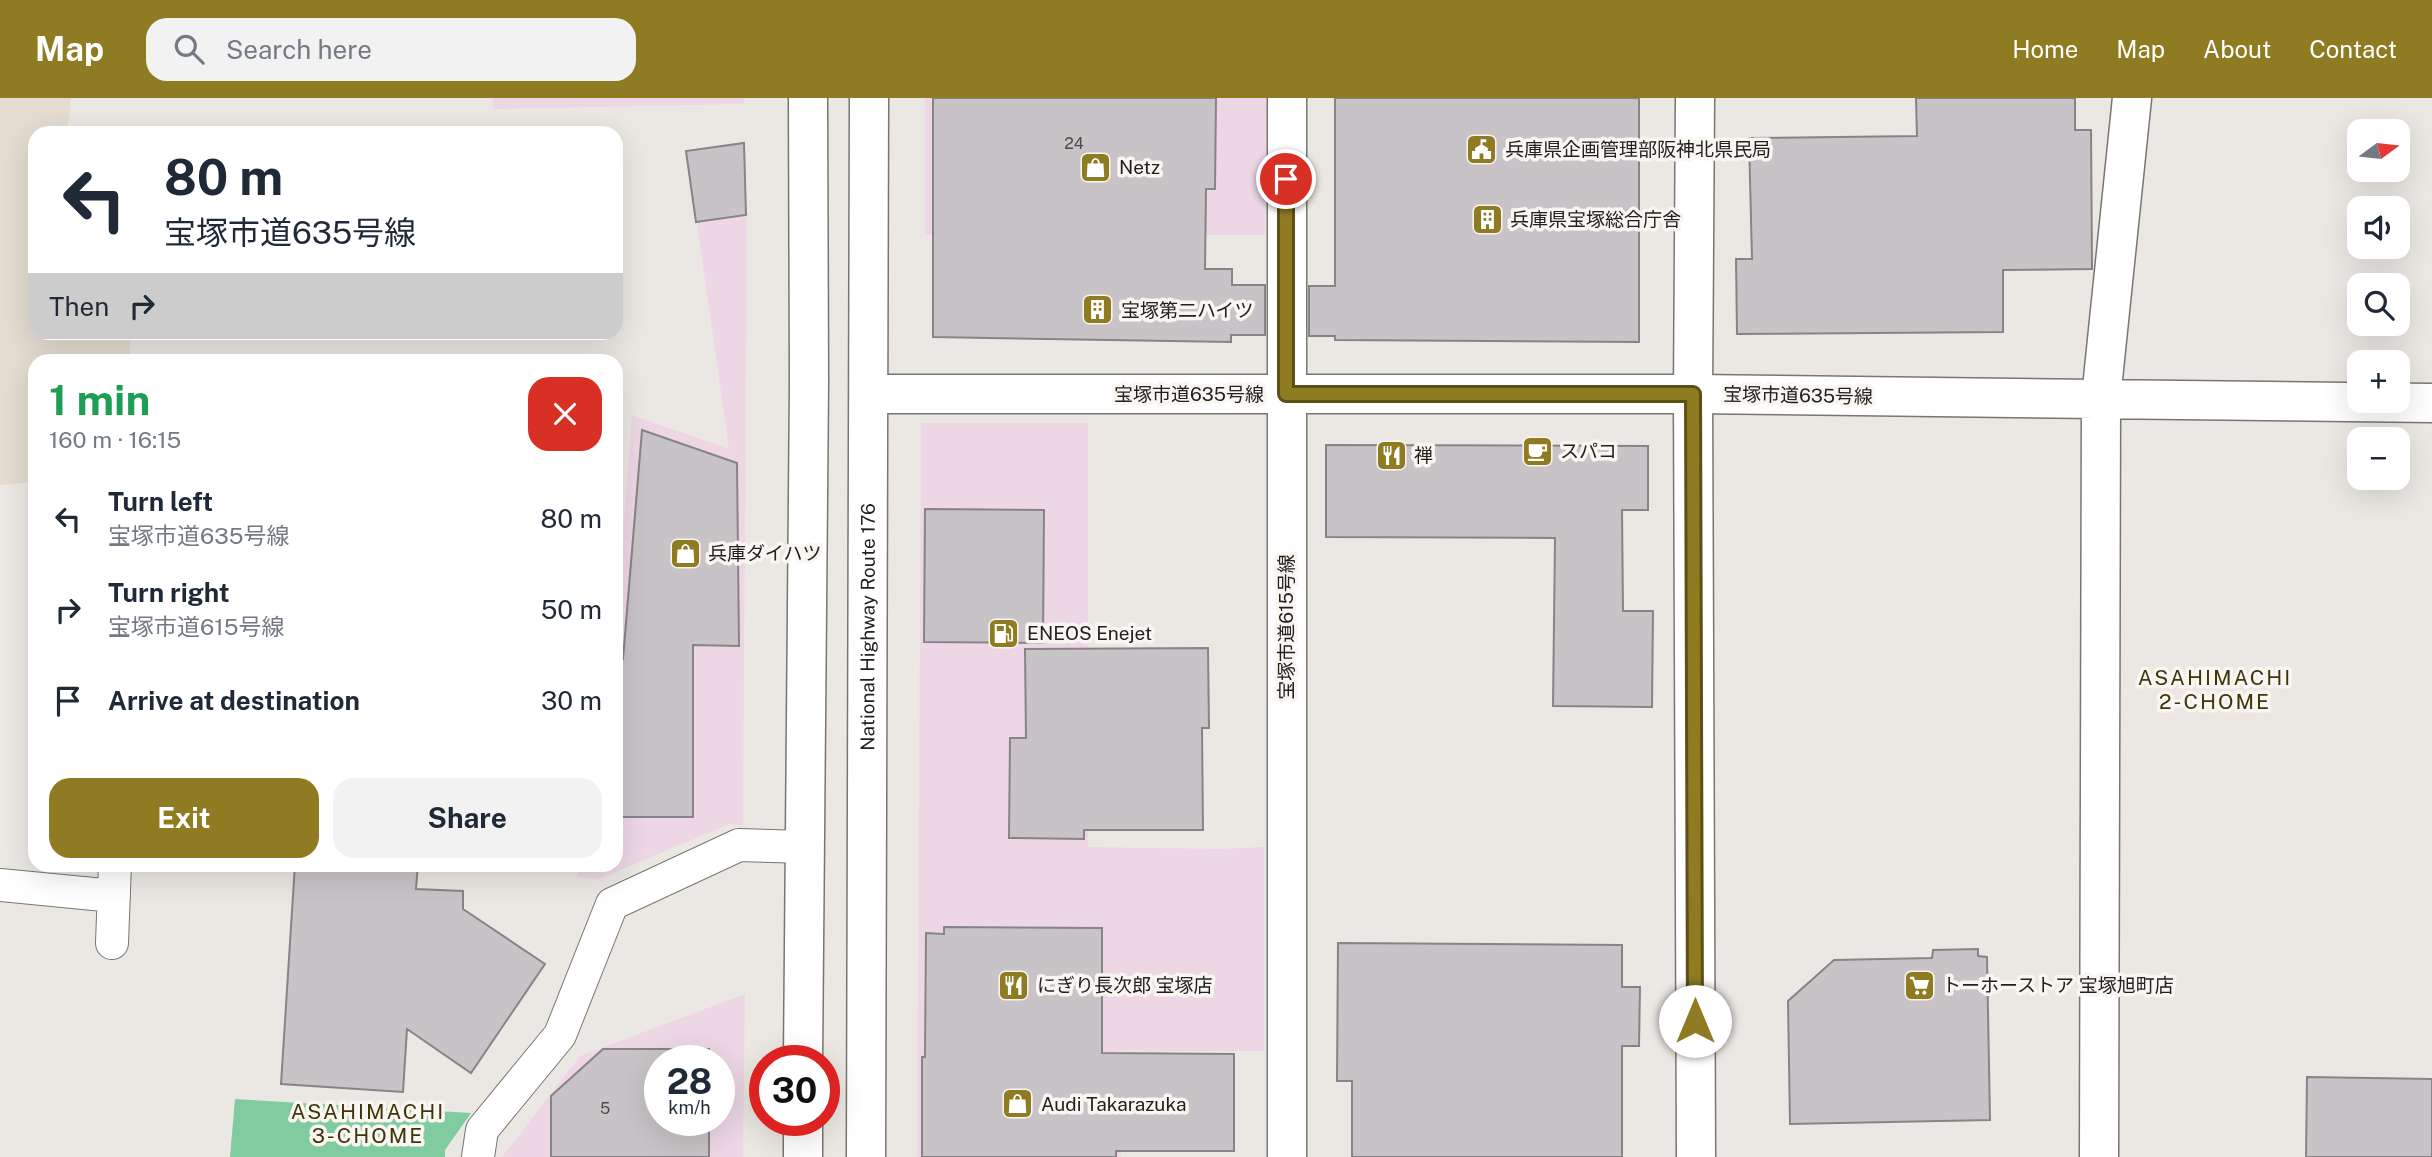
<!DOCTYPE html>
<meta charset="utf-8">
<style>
:root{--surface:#fff;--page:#f2f2f3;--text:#1f2937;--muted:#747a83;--accent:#8f7b21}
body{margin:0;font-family:"Public Sans","Noto Sans JP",sans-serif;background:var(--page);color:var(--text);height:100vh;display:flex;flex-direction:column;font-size:26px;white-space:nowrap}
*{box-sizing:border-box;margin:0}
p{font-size:23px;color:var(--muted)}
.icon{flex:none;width:38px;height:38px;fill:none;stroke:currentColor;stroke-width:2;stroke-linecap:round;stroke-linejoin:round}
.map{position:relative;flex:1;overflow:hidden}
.sheet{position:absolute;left:28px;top:256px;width:595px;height:518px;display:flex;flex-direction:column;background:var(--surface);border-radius:21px;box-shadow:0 7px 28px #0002}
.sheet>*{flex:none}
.banner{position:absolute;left:28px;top:28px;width:595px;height:214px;border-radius:21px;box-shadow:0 7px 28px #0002;background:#fff;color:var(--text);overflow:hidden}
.needle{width:46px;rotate:75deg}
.tools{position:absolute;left:2347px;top:21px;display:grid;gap:14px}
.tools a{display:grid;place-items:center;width:63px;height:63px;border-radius:14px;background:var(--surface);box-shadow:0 7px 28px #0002;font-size:35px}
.speed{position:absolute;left:644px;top:947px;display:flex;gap:14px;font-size:35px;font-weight:700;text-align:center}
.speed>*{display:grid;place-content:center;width:91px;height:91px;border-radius:50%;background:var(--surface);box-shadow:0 7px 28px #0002;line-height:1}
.speed small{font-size:18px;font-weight:400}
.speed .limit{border:10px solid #d22;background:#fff;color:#111}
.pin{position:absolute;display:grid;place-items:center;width:60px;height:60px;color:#fff;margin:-30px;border:4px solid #fff;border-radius:50%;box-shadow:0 2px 7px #0007}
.me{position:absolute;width:77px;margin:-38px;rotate:0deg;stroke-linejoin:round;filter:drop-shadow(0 0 5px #0008)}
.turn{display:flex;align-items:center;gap:24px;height:147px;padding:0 21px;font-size:32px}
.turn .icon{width:91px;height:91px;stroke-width:2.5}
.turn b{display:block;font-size:49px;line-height:60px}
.then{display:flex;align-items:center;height:66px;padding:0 21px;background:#0003;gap:14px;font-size:26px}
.round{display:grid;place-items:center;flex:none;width:74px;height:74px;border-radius:21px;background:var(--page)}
.headline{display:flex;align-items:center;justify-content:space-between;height:119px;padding:0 21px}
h1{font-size:42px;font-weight:700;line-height:52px;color:#1e9e55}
.action{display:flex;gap:14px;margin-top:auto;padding:14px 21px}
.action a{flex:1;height:80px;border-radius:21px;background:var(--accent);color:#fff;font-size:28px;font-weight:700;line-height:80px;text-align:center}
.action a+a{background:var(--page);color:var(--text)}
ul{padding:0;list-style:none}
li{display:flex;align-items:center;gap:21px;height:91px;padding:0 21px}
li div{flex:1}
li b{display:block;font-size:26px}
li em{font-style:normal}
header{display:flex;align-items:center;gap:42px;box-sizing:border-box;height:98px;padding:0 35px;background:var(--accent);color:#fff}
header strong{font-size:33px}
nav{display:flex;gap:38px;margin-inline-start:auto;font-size:24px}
.search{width:490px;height:63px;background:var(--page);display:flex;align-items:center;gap:18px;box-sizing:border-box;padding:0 24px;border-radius:21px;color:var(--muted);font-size:26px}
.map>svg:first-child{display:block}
</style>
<header>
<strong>Map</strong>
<div class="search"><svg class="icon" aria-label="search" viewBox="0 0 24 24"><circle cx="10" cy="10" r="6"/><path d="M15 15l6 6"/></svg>Search here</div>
<nav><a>Home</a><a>Map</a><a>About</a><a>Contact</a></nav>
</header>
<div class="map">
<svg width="2432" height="1059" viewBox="0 0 2432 1059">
<rect width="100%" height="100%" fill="#ebe8e3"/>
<path fill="#edd7e5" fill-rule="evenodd" d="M493 0H744V6L493 11Z
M925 0H1267L1265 137H925Z
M747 118 743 727 730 726 599 781 577 779 578 767 616 766V533L632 317 729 351 697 126Z
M921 325H1088V749L1223 751 1264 749V953H1118L1121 1059H917Z
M745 896 743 1059H502L580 958ZM660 962H719V1022H660Z"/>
<path fill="#e4dcd1" d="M0 0H71L67 35H35V234L131 235 129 262H35V384L0 387Z"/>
<path fill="#81cba1" d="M235 1001 471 1015 445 1052V1059H230Z"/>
<path fill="#c8c3c6" stroke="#888386" stroke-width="2" d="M933 0H1216L1215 91H1206L1205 171H1232V187H1265V237H1231V244L933 239Z
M1335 0H1639V244L1335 242V238H1309V188H1335Z
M1916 0H2075V32H2091L2092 171 2003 172V234L1737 236 1736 161H1752L1749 40 1917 38Z
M744 45 746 117 696 124 686 53Z
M642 332 737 365 739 548 693 547V719H616V561H623Z
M1326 347 1648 348V412H1622L1623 513H1653L1652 609 1553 608 1555 440 1326 439Z
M925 411 1044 412 1043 545 924 544Z
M1208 550 1209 630H1202L1203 732H1084V741L1009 740 1010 640H1026L1025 551Z
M295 766H418L416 791 463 793V811L545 866 471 975 407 931 403 994 281 986Z
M944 829 1102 830V955L1234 956V1053H1116V1059H922V959H925L926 835 944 836Z
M1338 845 1622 847V889H1640L1639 948H1622V1059H1352V983H1337Z
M1978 851V858L1987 859 1990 1022 1790 1026 1788 903 1834 862 1932 860 1933 852Z
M603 951H709V962H660V1022H709V1059H551V998Z
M2307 979 2432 981V1059H2306Z"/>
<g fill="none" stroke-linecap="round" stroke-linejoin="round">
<defs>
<path id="lane" d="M0 787 114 798
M112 845 115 766
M478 1059 482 1032 560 937 612 806 739 747 805 749"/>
<path id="street" d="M1287 0V1059
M1695 0 1693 296 1696 1059
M870 296H1693L2432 305
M2099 1059 2101 300 2132 0"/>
<g id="highway">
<path d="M803 962 809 285 808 0"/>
<path d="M803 1059V1022"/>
<path id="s1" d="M866 1059 869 0"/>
</g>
</defs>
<use href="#lane" stroke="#797671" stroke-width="34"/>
<use href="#street" stroke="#797671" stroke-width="41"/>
<use href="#highway" stroke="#797671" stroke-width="41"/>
<use href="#lane" stroke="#fff" stroke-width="32"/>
<use href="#street" stroke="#fff" stroke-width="38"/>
<use href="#highway" stroke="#fff" stroke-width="38"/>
</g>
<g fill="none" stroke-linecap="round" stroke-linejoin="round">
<defs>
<path id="route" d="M1286 81V296H1693L1695 923"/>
</defs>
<use href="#route" stroke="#5d5015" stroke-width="18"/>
<use href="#route" stroke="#8f7b21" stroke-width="12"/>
</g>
<defs>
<symbol id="civic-square" viewBox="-11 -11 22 22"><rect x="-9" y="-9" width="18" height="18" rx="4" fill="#8f7b21" stroke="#f9f5f0"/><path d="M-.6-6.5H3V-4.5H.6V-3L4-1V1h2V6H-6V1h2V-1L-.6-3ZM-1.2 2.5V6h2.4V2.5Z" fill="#fff"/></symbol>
<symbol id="shop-square" viewBox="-11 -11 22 22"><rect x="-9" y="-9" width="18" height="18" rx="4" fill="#8f7b21" stroke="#f9f5f0"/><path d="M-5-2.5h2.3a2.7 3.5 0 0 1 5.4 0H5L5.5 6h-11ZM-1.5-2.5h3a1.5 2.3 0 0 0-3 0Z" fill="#fff"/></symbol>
<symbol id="building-square" viewBox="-11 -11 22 22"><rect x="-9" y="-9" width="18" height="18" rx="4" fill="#8f7b21" stroke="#f9f5f0"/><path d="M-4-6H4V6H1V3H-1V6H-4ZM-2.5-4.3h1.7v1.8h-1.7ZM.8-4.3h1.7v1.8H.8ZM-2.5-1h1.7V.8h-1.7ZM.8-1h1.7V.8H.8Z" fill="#fff"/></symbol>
<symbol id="cafe-square" viewBox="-11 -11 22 22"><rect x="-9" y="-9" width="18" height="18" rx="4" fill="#8f7b21" stroke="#f9f5f0"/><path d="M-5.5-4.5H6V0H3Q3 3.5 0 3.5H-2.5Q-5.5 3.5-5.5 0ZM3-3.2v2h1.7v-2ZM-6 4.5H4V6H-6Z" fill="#fff"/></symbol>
<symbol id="restaurant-square" viewBox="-11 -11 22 22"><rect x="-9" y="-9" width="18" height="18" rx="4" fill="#8f7b21" stroke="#f9f5f0"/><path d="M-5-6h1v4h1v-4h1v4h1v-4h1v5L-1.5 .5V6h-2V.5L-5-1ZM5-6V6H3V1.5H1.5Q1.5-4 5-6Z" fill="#fff"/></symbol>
<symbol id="fuel-square" viewBox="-11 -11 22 22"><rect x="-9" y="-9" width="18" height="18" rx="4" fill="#8f7b21" stroke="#f9f5f0"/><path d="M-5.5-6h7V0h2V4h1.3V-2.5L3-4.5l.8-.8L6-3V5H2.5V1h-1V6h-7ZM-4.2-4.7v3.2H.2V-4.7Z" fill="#fff"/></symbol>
<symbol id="supermarket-square" viewBox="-11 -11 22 22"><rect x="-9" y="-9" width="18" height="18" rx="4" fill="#8f7b21" stroke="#f9f5f0"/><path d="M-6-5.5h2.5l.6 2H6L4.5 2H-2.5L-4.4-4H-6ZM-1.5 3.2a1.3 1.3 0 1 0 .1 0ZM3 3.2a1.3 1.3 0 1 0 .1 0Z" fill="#fff"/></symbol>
</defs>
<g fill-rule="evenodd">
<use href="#civic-square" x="1464" y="34" width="35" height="35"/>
<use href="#shop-square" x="1078" y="52" width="35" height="35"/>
<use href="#building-square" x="1470" y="104" width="35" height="35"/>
<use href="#building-square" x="1080" y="194" width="35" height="35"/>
<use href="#cafe-square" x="1520" y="336" width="35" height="35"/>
<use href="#restaurant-square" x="1374" y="340" width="35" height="35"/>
<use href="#shop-square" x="668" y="438" width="35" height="35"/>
<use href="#fuel-square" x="986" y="518" width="35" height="35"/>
<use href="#restaurant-square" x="996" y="870" width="35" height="35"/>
<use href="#supermarket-square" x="1902" y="870" width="35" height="35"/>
<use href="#shop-square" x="1000" y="988" width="35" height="35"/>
</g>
<g text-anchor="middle" stroke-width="7" stroke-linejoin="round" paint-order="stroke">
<g font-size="16" fill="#4c4a49">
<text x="1074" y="51">24</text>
<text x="605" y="1016">5</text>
</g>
<g font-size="19" fill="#22211f" stroke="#f9f5f0" text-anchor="start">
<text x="1505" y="58">兵庫県企画管理部阪神北県民局</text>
<text x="1119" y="76">Netz</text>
<text x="1510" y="128">兵庫県宝塚総合庁舎</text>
<text x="1121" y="219">宝塚第二ハイツ</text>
<text x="1560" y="360">スパコ</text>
<text x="1414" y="364">禅</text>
<text x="708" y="462">兵庫ダイハツ</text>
<text x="1027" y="542">ENEOS Enejet</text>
<text x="1037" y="894">にぎり長次郎 宝塚店</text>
<text x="1942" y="894">トーホーストア 宝塚旭町店</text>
<text x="1041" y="1013">Audi Takarazuka</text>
</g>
<g font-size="19" fill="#22211f" stroke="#f9f5f0">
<text x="1189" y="303">宝塚市道635号線</text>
<text transform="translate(1798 297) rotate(1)" y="7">宝塚市道635号線</text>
<text transform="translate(1286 529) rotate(-90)" y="7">宝塚市道615号線</text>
<text dy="7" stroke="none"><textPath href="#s1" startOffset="530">National Highway Route 176</textPath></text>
</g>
<g font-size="21" letter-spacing="2" fill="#3f350b" stroke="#f9f5f0">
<text x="2215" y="587">ASAHIMACHI<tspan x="2215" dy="24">2-CHOME</tspan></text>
<text x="368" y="1021">ASAHIMACHI<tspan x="368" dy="24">3-CHOME</tspan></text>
</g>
</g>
</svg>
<div class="tools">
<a><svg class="needle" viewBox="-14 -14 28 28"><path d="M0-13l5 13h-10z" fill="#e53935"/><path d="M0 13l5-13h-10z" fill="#747a83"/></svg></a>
<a><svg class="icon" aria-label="sound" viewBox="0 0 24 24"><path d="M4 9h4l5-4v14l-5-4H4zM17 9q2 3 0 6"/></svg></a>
<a><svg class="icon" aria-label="search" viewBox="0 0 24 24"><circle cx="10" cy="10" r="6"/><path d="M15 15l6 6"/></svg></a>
<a>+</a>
<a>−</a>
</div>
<div class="speed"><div>28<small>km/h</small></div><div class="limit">30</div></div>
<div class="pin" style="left:1286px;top:81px;background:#d93025"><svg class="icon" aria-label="arrive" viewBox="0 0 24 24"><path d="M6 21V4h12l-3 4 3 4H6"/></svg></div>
<svg class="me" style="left:1695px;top:923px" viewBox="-20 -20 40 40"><circle r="19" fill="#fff"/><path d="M0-13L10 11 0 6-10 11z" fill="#8f7b21"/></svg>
<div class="banner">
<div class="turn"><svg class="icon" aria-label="left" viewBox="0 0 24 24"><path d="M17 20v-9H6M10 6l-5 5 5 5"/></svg><div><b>80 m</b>宝塚市道635号線</div></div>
<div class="then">Then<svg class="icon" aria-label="right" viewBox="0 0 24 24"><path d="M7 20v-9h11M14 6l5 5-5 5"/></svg></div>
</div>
<section class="sheet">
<div class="headline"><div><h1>1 min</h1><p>160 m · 16:15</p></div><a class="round" style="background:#d93025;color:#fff"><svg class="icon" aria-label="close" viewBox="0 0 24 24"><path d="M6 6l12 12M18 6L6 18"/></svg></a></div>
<ul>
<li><svg class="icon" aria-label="left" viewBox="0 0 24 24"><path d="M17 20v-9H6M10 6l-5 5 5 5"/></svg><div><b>Turn left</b><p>宝塚市道635号線</p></div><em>80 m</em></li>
<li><svg class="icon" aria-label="right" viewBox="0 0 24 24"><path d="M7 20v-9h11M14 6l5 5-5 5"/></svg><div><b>Turn right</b><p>宝塚市道615号線</p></div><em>50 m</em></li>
<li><svg class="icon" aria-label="arrive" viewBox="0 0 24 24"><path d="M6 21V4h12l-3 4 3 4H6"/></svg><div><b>Arrive at destination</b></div><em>30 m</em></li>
</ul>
<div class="action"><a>Exit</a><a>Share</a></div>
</section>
</div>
